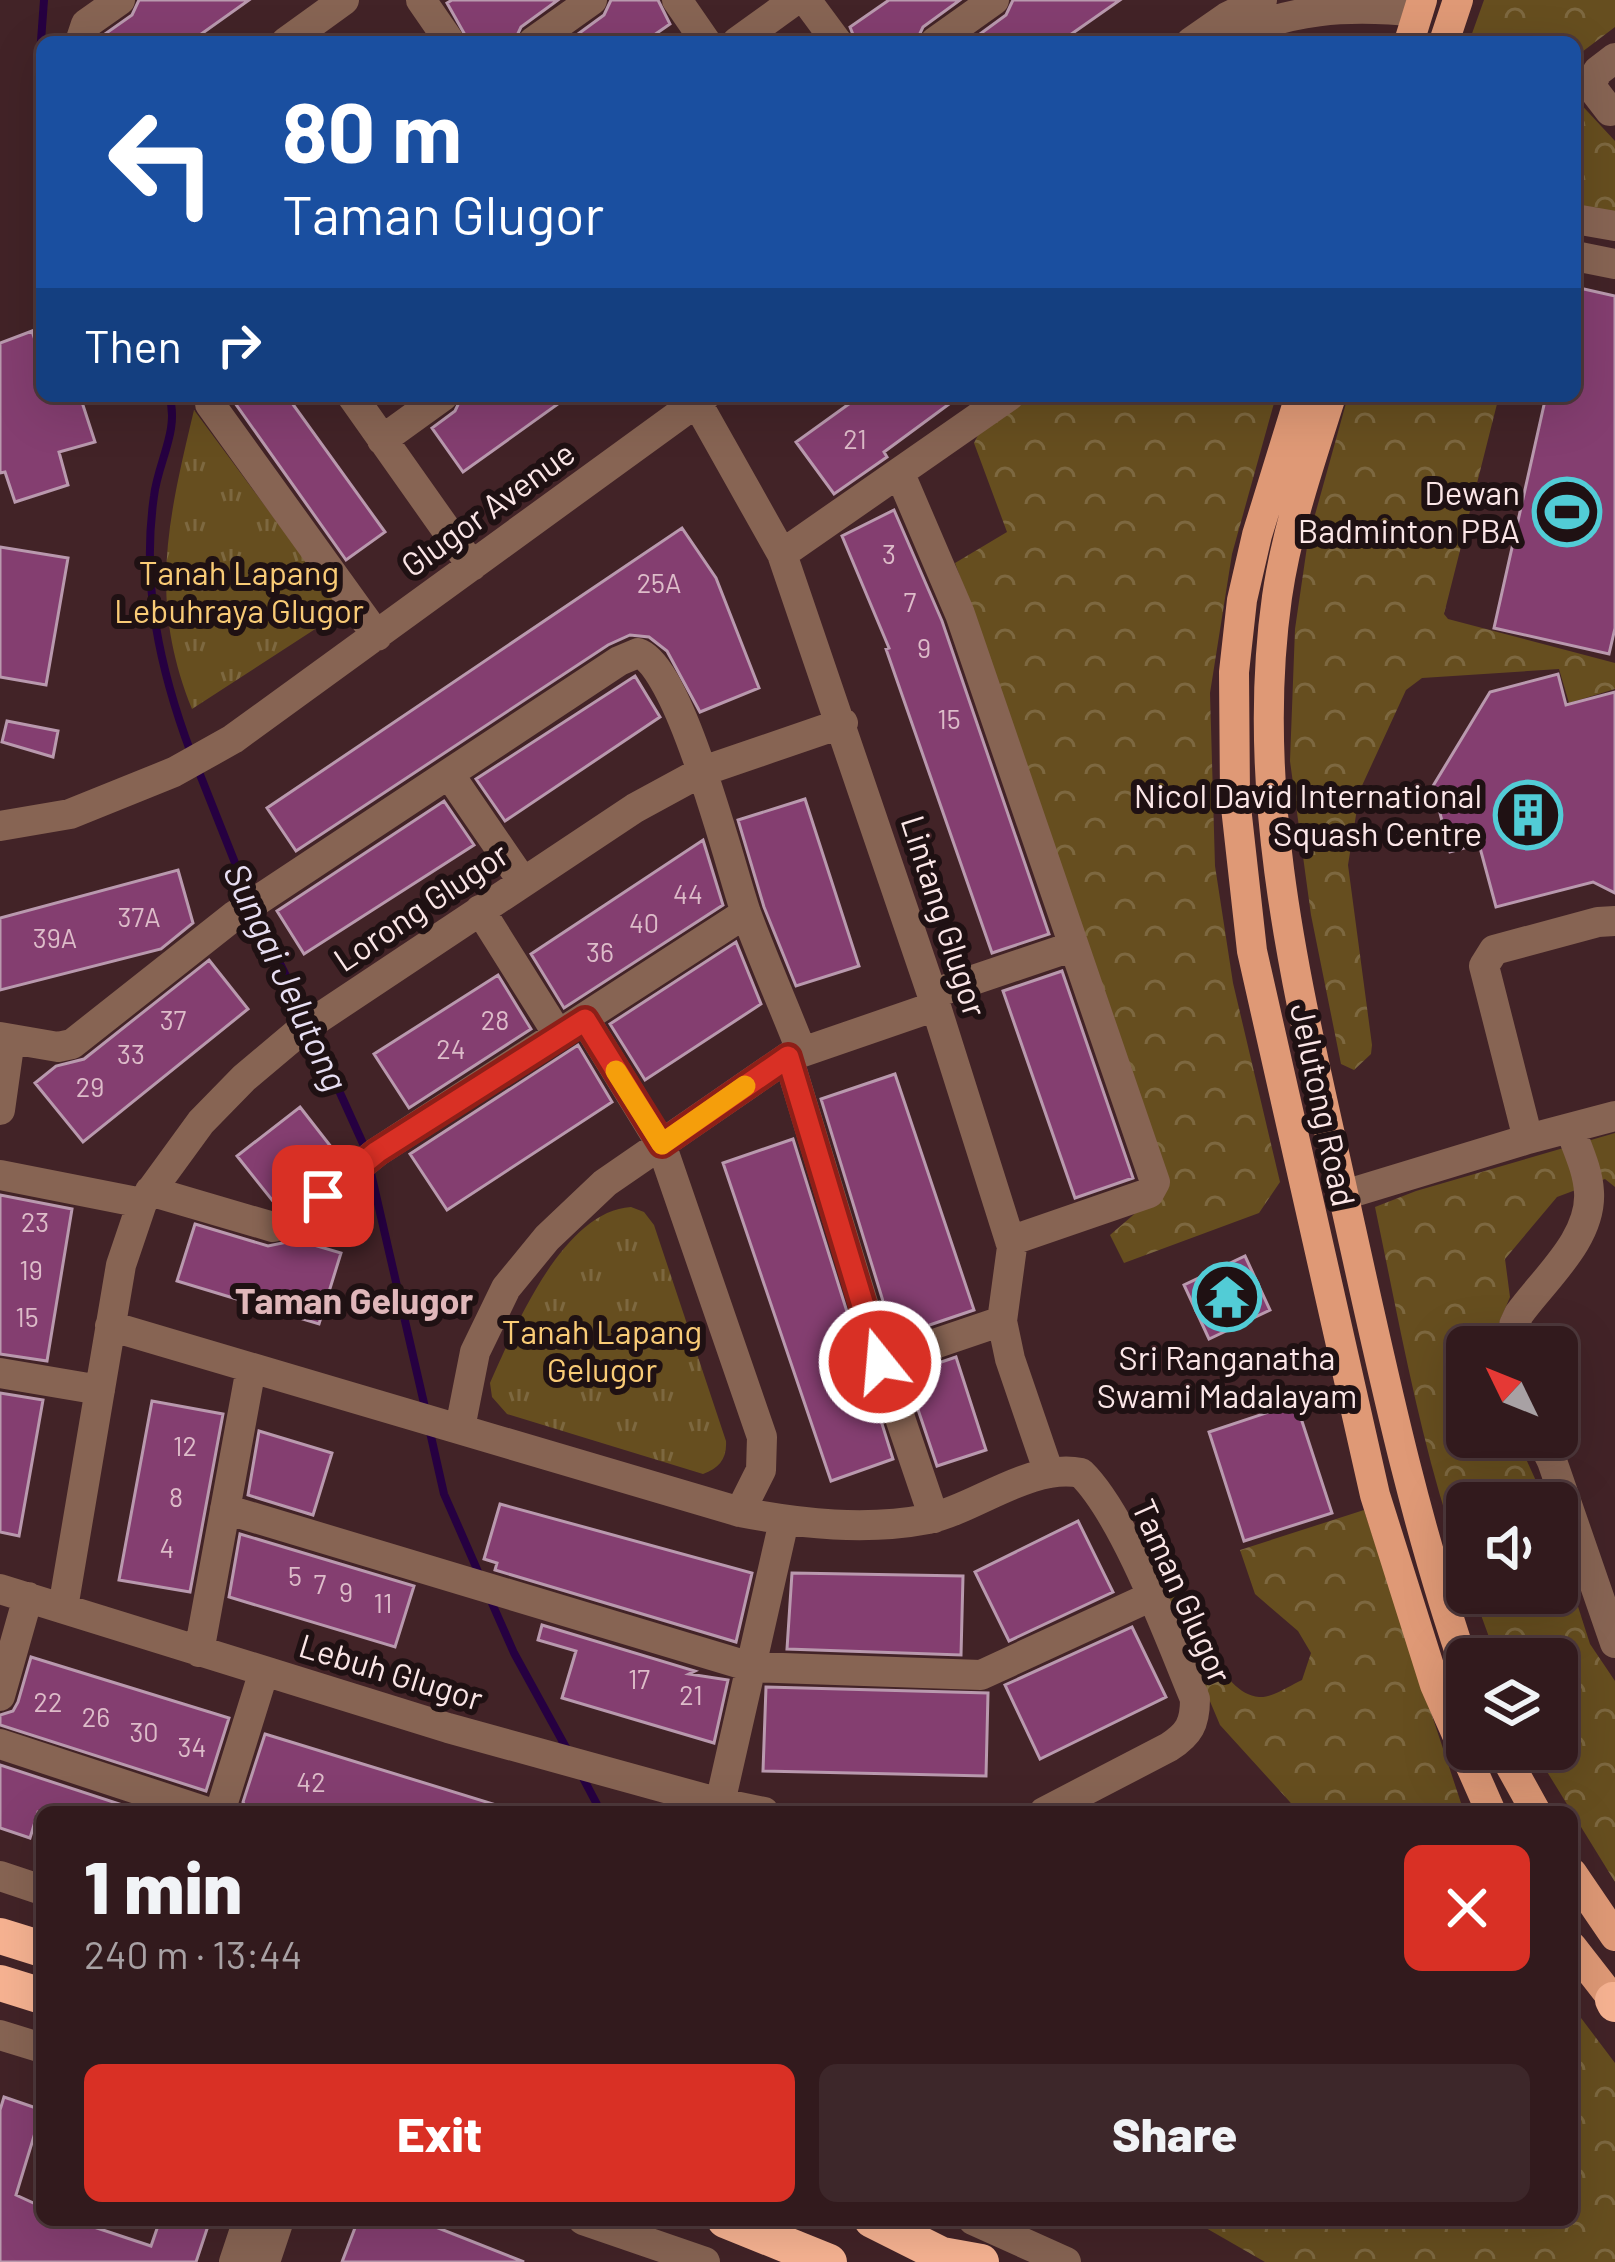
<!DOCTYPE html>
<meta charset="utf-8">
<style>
:root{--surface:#321a1d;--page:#3d272a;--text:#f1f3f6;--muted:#a8a1a4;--line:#4d383b;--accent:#d93025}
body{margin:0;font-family:Barlow,sans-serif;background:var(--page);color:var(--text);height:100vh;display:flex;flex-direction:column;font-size:45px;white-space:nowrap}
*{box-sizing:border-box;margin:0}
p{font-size:39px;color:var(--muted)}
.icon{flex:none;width:66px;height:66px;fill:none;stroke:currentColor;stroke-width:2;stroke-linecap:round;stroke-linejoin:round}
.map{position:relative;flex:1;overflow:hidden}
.side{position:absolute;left:36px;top:1806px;width:1542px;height:420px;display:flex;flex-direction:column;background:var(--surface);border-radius:18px;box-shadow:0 12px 48px #0002,0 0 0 3px var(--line)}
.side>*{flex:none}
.hud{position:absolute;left:36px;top:36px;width:1545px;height:366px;border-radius:18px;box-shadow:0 12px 48px #0002,0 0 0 3px var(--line);background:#1a4fa0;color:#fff;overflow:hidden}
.needle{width:78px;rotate:313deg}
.controls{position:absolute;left:1446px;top:1326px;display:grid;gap:24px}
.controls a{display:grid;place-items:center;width:132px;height:132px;border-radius:18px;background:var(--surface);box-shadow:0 12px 48px #0002,0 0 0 3px var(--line);font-size:60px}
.pin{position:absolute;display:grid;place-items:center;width:102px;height:102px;color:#fff;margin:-51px;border-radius:24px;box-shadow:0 6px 18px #0006}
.me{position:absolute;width:132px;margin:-66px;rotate:343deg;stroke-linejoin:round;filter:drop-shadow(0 0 9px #0008)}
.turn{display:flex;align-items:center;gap:42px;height:252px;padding:0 48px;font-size:54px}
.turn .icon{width:156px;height:156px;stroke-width:2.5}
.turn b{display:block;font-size:84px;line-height:102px}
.then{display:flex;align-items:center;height:114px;padding:0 48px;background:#0003;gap:24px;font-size:45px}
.round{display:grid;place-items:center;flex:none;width:126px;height:126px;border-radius:18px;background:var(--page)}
.summary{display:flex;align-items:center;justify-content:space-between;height:204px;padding:0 48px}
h1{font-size:72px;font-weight:800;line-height:90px}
.action{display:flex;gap:24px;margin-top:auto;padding:24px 48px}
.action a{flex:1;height:138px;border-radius:18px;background:var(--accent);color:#fff;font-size:48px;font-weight:800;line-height:138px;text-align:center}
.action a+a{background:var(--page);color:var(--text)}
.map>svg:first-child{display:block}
</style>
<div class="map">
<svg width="1615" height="2262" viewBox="0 0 1615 2262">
<defs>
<pattern id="forest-crowns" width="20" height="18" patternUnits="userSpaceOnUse" patternTransform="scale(3)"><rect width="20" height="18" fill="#664e1f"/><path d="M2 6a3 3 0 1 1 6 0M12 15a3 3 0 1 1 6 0" fill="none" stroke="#7d6840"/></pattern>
<pattern id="park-tufts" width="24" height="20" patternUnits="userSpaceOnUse" patternTransform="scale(3)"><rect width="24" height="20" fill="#664e1f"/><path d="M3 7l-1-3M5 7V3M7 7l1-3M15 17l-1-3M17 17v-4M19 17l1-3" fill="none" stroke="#7d6840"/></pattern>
</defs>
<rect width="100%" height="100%" fill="#422327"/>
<path fill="url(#forest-crowns)" d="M1484 0H1615V27L1578 55 1575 62V42H1469Z
M1575 98 1615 141V215L1575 209Z
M1033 396H1276L1232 554 1210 693 1215 866 1233 983 1280 1182 1259 1213 1124 1263 1110 1235 1161 1191 994 670 955 563 1007 532 974 443 978 435Z
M1348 396H1499L1444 614 1448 619 1615 663V689L1569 703 1559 669 1422 678 1406 690 1360 790 1348 865 1372 1045 1371 1054 1354 1070 1341 1064 1311 915 1290 761 1295 629 1308 540Z
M1615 1133V1187L1605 1179 1557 1197 1505 1259 1510 1297 1493 1337 1494 1347H1467V1437H1516L1546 1503H1467V1578C1423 1459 1401 1331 1375 1207L1416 1191Z
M1364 1510 1464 1812H1299L1220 1725 1165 1595 1179 1587C1194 1617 1221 1694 1259 1697 1272 1698 1289 1686 1302 1680L1311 1653 1298 1631 1255 1594 1240 1550Z
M1557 1541 1590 1644 1615 1681V1882L1533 1749H1557V1659H1497L1473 1593H1557Z
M1572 2006 1615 2063V2262H1265L1192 2220H1572Z"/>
<path fill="url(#park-tufts)" d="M194 410 343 611 192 709C148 600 168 520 194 410Z
M631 1207 644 1212 654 1225 726 1441C727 1459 719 1468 703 1474L507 1414 492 1397 490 1383C514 1330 562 1211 631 1207Z"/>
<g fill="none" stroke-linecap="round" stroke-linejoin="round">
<path stroke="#260041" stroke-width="8" d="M42 93 39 68 44 0
M169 396C180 429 158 462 154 496 141 585 160 670 191 753
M197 767 249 898
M255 912 306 1017
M312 1031 365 1148
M370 1169 426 1412
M430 1432 444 1494 480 1576
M491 1601 514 1653 569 1753
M582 1776 601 1812"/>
</g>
<path fill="#843e70" stroke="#b999ae" stroke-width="3" d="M139 0H249L190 42H101L102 36 132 15Z
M452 0H558L521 27 514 42H469L447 3Z
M611 0H658L670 24 644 42H567L604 15Z
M889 0H960L923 27 916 42H856L850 27Z
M1013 0H1120L1060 42H969L1006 15Z
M1575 287 1615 296V628L1609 654 1494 628 1546 396H1575Z
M32 331 34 337 42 334V396H80L95 442 59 452 68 485 15 502 5 472 0 473V343Z
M230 396H287L385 532 346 560Z
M462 396H569L463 472 432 428 455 411Z
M860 396H960L884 452 887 457 834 494 796 442Z
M894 510 942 621 1049 934 992 953 886 649 889 648 842 536Z
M682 528 716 578 759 688 700 712 667 651 649 637 630 635 608 645 296 851 267 808Z
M0 547 68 558 46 685 0 677Z
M1558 674 1566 705 1615 692V893L1593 882 1496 907 1479 844 1450 852 1433 786 1490 692Z
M635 676 660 717 505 821 476 779Z
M7 721 58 731 53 757 2 742Z
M805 799 859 966 796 986 764 907 738 820Z
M444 801 474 845 304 954 277 911Z
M703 840 723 905 564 1008 531 954Z
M178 870 193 923 161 949 0 990V918Z
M736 942 761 1004 645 1080 610 1024Z
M209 960 248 1009 83 1142 35 1083 56 1066 84 1059Z
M1062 971 1133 1178 1075 1198 1003 991Z
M498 975 531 1029 409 1108 374 1054Z
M578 1045 612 1102 447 1210 410 1154Z
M895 1074 974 1310 894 1337 821 1099Z
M300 1107 339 1157 276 1205 237 1156Z
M793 1139 893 1459 831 1481 723 1163Z
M0 1195 72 1209 47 1361 0 1354Z
M195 1224 268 1246 297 1240 341 1253 319 1324 177 1281Z
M1245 1256 1270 1310 1209 1339 1184 1285Z
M956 1357 986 1450 937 1466 906 1374Z
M0 1393 43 1400 19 1536 0 1532Z
M152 1401 223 1414 190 1592 119 1580Z
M1296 1403 1332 1513 1244 1541 1209 1432Z
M259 1431 332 1453 313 1515 248 1495Z
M500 1504 752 1573 736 1642 495 1570 497 1563 484 1559Z
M1078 1521 1113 1592 1009 1641 975 1572Z
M240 1534 414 1586 395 1647 229 1597Z
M792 1573 963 1576 961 1655 787 1649Z
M542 1625 695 1671 689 1674 728 1680 714 1743 562 1698 576 1651 538 1640Z
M1132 1627 1166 1697 1040 1759 1005 1685Z
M31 1657 229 1718 206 1791 0 1725V1715L13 1711 18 1702Z
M766 1687 988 1693 986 1776 763 1771Z
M265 1734 503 1807V1812H262L246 1807 243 1802Z
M0 1765 141 1811V1812H38L30 1838 0 1828Z
M4 2097 42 2110 16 2195 42 2207V2220H73L151 2246 160 2220H210L196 2262H0V2110Z
M358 2220H418L524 2262H342Z"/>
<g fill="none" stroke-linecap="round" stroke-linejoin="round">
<path stroke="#876453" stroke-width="30" d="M421 0 450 42
M677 0 706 42
M806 0 837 42
M80 42 86 24 120 0
M286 42 344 0
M533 42 592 0
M737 42 795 0
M935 42 994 0
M1191 42 1227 17 1262 0
M1225 42C1283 7 1353 5 1418 12
M1610 111 1590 85 1598 71 1615 58
M1575 219 1615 226
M1575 256 1615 264
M210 396V404L377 636
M352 396 472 566
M696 401 782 554 932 994 1012 1247 1002 1321 1010 1359 1049 1473
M382 440 443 396
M900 474 960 614 1155 1182 1149 1193 1010 1241
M782 554 1009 396
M449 774 523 882
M0 826 70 814 174 772 233 739 705 396
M480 910 559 1036
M1615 921 1598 922 1494 950 1484 966 1528 1139 1615 1116
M932 994 1074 946
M585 1020 661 1144 762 1437 761 1470 740 1512
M0 1037 58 1047 72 1044 234 916 619 661 638 653C680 666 730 866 746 913 763 959 783 1004 801 1050
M788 1057 881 1362 934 1518
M0 1110 10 1039
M0 1175 142 1203
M150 1191 273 1227 291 1221 377 1152 746 913
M1344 1195 1528 1139
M110 1326 740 1512C802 1524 866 1531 928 1519 977 1508 1030 1463 1081 1473 1125 1516 1170 1639 1195 1699 1195 1724 1189 1734 1169 1747L1044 1812
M1513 1347 1514 1325 1519 1314C1544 1279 1592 1239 1589 1192 1588 1170 1577 1148 1570 1128
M881 1362 1002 1321
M0 1373 100 1390
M460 1428 475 1352 506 1288 547 1238 605 1183 788 1057 936 1006
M1540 1437 1552 1461 1615 1643
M225 1509 751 1667 981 1675 1150 1597
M0 1589 448 1728 720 1803 764 1812
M63 1608 121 1265 142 1203 201 1122 244 1078 301 1030 635 808 703 771 843 723
M199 1652 251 1368
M0 1696 28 1597
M0 1744 207 1812
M720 1803 784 1521
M220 1812 264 1671
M0 1876 42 1890
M0 2035 42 2048
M583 2220 705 2262
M973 2220 1066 2262
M234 2262 248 2220
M265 2262 279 2220"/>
<path stroke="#df9976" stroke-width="30" d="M1409 42 1422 0
M1444 42 1458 0
M1300 396 1257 535 1242 600 1234 672 1235 798 1252 951 1375 1495 1435 1685 1491 1812
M1331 396C1310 462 1287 528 1277 597 1247 808 1304 1013 1348 1216 1382 1369 1415 1525 1467 1673
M1501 1749 1536 1812
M1572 1873 1615 1936
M1572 1947 1615 2002"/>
<path stroke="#f7b392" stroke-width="36" d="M0 1936 42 1949
M0 1983 42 1996
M1613 2000 1615 2004
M725 2220 829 2262
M872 2220 942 2255 981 2262"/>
</g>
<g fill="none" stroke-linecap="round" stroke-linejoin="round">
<defs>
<path id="route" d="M323 1196 377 1152 585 1020 662 1144 788 1057 880 1362"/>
</defs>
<use href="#route" stroke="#8d1f18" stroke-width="30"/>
<use href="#route" stroke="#d93025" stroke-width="21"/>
<path stroke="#f59e0b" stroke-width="21" d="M616 1071 662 1144 745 1086"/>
</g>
<defs>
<symbol id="stadium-ring" viewBox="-11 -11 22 22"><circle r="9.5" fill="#1f1113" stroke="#52ccd6" stroke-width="1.5"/><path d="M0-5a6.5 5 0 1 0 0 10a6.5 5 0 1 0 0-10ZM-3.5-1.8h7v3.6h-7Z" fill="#52ccd6"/></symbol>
<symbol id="building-ring" viewBox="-11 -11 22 22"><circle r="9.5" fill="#1f1113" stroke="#52ccd6" stroke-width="1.5"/><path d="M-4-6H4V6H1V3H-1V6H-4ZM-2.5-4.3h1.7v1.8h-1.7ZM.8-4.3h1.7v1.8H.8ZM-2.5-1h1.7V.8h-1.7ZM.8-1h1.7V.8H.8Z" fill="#52ccd6"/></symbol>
<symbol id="temple-ring" viewBox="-11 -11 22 22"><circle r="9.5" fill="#1f1113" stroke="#52ccd6" stroke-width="1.5"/><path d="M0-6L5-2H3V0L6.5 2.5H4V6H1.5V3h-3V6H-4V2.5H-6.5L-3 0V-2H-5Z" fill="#52ccd6"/></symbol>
</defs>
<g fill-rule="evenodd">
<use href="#stadium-ring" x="1529" y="474" width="76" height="76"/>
<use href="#building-ring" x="1490" y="777" width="76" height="76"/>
<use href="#temple-ring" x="1189" y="1259" width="76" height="76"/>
</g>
<g text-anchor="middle" stroke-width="12" stroke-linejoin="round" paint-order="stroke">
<g font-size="27" fill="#ddbcc9">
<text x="855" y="449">21</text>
<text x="889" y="564">3</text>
<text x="659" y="593">25A</text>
<text x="910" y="612">7</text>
<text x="924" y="658">9</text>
<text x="949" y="729">15</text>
<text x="688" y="904">44</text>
<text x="139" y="927">37A</text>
<text x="644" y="933">40</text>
<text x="55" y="948">39A</text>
<text x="600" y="962">36</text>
<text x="173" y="1030">37</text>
<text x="495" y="1030">28</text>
<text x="451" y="1059">24</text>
<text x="131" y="1064">33</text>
<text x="90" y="1097">29</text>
<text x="35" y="1232">23</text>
<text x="31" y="1280">19</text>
<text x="27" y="1327">15</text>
<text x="185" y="1456">12</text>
<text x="176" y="1507">8</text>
<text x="167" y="1558">4</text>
<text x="295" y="1586">5</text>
<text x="320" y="1594">7</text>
<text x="346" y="1602">9</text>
<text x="383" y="1613">11</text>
<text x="639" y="1689">17</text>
<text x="691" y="1705">21</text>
<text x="48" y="1712">22</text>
<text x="96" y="1727">26</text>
<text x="144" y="1742">30</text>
<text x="192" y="1757">34</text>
<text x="311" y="1792">42</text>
</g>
<g font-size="33" fill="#fbe6e7" stroke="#1f1113" text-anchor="end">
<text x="1520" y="505">Dewan<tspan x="1520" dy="38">Badminton PBA</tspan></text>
<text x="1482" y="808">Nicol David International<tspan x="1482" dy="38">Squash Centre</tspan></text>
<text x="1227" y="1370" text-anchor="middle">Sri Ranganatha<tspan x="1227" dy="38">Swami Madalayam</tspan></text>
</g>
<g font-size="33" fill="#fbe6e7" stroke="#1f1113">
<text transform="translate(488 509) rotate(-36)" y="12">Glugor Avenue</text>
<text transform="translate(421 907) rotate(-34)" y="12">Lorong Glugor</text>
<text transform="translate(944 916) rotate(72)" y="12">Lintang Glugor</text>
<text transform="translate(1323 1105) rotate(78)" y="12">Jelutong Road</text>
<text transform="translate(1182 1591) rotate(66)" y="12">Taman Glugor</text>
<text transform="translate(391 1672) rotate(17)" y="12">Lebuh Glugor</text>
</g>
<g font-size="33" fill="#f9cb76" stroke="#1f1113">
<text x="239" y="585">Tanah Lapang<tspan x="239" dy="38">Lebuhraya Glugor</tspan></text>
<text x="602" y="1344">Tanah Lapang<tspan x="602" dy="38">Gelugor</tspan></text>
</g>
<g font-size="36" font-style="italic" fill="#e7def2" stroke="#1f1113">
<text transform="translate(286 977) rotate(65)" y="13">Sungai Jelutong</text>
</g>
<g font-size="36" font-weight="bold" fill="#e0b7ba" stroke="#1f1113">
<text x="354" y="1314">Taman Gelugor</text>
</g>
</g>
</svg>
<div class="controls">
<a><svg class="needle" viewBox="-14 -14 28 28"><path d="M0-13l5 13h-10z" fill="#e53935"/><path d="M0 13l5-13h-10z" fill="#a8a1a4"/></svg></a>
<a><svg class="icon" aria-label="sound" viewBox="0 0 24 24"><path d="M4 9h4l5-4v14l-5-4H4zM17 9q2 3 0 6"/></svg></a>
<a><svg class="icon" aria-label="layers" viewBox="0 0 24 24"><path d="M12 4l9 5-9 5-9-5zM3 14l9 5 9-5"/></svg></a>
</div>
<div class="pin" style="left:323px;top:1196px;background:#d93025"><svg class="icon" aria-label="arrive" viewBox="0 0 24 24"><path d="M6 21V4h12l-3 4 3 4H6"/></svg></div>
<svg class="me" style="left:880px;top:1362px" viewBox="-20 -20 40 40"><circle r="17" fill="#d93025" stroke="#fff" stroke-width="3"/><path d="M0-11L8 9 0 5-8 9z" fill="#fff"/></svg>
<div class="hud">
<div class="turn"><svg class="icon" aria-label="left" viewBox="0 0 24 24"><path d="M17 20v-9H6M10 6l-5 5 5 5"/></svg><div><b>80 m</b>Taman Glugor</div></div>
<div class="then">Then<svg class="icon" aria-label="right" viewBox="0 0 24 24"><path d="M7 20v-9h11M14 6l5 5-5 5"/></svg></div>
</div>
<section class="side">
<div class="summary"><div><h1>1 min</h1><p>240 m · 13:44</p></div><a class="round" style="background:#d93025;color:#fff"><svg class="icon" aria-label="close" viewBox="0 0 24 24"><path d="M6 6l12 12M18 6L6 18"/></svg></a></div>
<div class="action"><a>Exit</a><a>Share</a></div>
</section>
</div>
